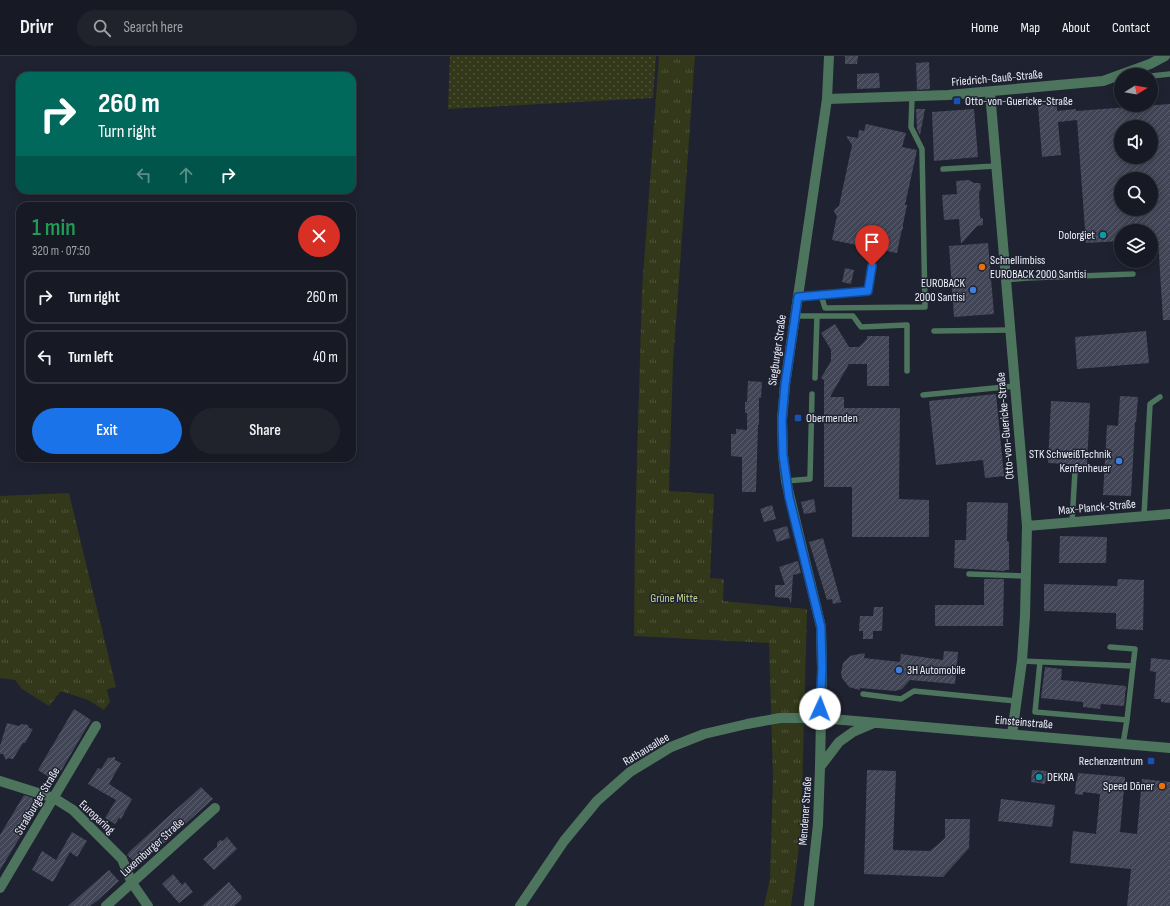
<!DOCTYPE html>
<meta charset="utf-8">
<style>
:root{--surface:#171a24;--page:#20232c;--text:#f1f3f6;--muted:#9ea1a6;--line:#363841;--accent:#1a73e8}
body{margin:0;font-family:"Sofia Sans Condensed",sans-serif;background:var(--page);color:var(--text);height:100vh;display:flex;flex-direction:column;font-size:15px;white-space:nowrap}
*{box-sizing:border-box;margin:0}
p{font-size:13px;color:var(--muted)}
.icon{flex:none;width:22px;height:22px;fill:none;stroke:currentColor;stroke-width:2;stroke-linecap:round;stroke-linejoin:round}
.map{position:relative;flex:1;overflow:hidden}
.panel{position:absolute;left:16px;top:146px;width:340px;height:260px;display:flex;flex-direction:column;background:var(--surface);border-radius:12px;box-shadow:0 2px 10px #0003,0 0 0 1px var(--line)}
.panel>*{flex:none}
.banner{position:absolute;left:16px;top:16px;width:340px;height:122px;border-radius:12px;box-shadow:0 2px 10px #0003,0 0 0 1px var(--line);background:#00695c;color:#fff;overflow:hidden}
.needle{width:26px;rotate:79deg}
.fabs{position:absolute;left:1114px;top:12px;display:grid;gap:8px}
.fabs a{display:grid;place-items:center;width:44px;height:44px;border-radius:50%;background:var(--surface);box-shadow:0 2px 10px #0003,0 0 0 1px var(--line);font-size:20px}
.pin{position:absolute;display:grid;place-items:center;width:34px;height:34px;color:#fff;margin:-41px -17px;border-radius:50% 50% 50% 0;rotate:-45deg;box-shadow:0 0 4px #0007}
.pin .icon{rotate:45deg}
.me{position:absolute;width:44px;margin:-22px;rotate:2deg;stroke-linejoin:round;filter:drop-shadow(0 0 3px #0008)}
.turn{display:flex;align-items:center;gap:14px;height:84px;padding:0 16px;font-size:18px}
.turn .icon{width:52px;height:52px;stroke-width:2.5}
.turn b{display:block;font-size:28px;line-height:34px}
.lanes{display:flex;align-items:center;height:38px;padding:0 16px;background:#0003;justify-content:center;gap:20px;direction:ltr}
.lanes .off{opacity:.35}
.round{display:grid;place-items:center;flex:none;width:42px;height:42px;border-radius:21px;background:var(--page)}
.head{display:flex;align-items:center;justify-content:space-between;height:68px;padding:0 16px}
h1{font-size:24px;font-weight:600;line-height:30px;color:#1e9e55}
.action{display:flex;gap:8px;margin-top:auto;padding:8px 16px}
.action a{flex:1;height:46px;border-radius:24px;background:var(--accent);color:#fff;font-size:16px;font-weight:600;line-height:46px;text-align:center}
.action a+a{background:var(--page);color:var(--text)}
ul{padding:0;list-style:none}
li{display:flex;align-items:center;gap:12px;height:54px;margin:0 8px 6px;padding:0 8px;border:2px solid var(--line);border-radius:12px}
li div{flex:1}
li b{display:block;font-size:15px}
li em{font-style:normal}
header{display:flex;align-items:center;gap:24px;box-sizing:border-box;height:56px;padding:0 20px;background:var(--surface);border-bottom:1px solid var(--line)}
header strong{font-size:19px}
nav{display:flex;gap:22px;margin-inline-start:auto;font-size:14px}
.search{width:280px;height:36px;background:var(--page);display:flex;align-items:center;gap:10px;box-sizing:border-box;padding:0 14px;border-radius:22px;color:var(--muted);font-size:15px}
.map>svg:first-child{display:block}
</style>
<header>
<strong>Drivr</strong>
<div class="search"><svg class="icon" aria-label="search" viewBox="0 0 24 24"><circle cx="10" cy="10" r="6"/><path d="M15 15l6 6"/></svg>Search here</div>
<nav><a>Home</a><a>Map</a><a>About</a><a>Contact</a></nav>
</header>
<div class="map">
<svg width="1170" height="850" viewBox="0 0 1170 850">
<defs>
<pattern id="grass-dots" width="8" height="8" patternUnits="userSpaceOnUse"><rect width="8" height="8" fill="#323819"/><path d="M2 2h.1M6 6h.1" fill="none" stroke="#50553b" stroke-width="1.8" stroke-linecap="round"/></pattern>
<pattern id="park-tufts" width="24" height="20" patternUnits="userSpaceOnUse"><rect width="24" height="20" fill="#323819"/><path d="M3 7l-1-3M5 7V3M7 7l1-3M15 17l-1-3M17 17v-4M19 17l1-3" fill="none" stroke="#50553b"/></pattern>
<pattern id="building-hatch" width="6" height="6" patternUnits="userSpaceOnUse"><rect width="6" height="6" fill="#414555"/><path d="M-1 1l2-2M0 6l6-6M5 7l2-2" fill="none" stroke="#5d606e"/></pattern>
</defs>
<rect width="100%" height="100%" fill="#1f2230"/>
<path fill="url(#grass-dots)" d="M450 0H656L653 42 448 53Z"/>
<path fill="url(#park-tufts)" d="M659 0H695L673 307 669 435 714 438 710 522 724 523 723 545 807 553 801 776 791 850H764L770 823 773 722 769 587 634 580 635 472 642 234Z
M69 437 116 631 108 633 107 634 110 646 104 654 88 644 61 635 49 650 22 633 15 624 0 622V440Z"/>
<path fill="url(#building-hatch)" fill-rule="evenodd" d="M845 0H858L857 8H845Z
M929 6 930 33 917 34 916 7Z
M879 17 880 32 857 33V18Z
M1057 48V55L1076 53V55L1170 48V264H1163L1158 183H1151V175H1121V185L1086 187 1077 64 1058 66 1061 99 1042 101 1038 49ZM1121 71H1151V101H1121ZM1121 123H1151V153H1121Z
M916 53H925L920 79 917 73Z
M974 53 978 101 934 105 932 56Z
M866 68 906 77 902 91 917 94 905 149H907L903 168V172L901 177 897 197 832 184 837 160 834 156 835 153 839 150 852 89 846 80 858 82 859 74 864 75Z
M969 124 974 127H980L981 133 979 136 980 161 983 163V169L977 170 961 188 959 163 944 164 942 139 957 138 956 125Z
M988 187 994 258 954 261 949 190Z
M845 212 854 214 851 228 842 226Z
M835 268 849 291H859L867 283V280H889V330H867V308H849L830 341H844V352H900L899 443 929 444V481H852V431H824V324L821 322 831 305V294L821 277Z
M1146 275 1149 307 1077 313 1075 281Z
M748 325 762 326 761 342H759V369H758L756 436H742V401L731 400V378H736V373L747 374V357H745V346H747Z
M996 338 1004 420 985 422 983 404 936 409 929 345Z
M1120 340 1138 341 1136 366H1135L1131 440 1103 439 1107 369 1118 370Z
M1051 345 1090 347 1087 409 1048 407Z
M814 443 816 456 804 458 801 446Z
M967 446 1008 447 1007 485 1009 486V514H1004V515L954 512 955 484H966Z
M772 449 776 463 764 466 760 453Z
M787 470 790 482 777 486 773 474Z
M1060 480 1107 481 1106 507H1059Z
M823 482 841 546 833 548 832 543 827 544 809 486Z
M798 505 801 517 793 519 791 548 789 542 775 541V529H785L779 511Z
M984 523H1004L1003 570H935V549H984Z
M1118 523 1144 524 1143 574 1116 573V557L1044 555V528L1117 530Z
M874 551H883L882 575H873V583H863V575H859L860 560H873Z
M944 595 958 596 955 628 910 624 902 633 895 635 860 632V634L849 631 842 622 841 617 843 607 850 600 854 599 865 597 864 602 900 606 901 598 943 604Z
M1151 602 1170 604V647L1161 646V643H1154L1156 616 1150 615Z
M1045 611 1062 613 1061 624 1126 630 1124 650 1101 648 1100 653 1083 651V646L1041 642Z
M74 653 91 664 55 725 38 714Z
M7 667 19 670 22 668 28 669 29 672 33 673 25 687H23L13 703 8 702 6 704 3 698H0V690Z
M115 701V704L121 707 109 728 132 743 121 763 119 762 115 768 105 762 116 744 88 728 98 712 101 713 108 702Z
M867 714 896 715 893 794 930 795 945 782V763H970L969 792 943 821 864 818Z
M1032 714 1047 715 1045 728 1031 726Z
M1078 717 1125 721 1120 776 1137 778 1142 723 1170 726V850H1127L1131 813 1070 807 1073 775 1096 778 1100 738 1083 736V739L1075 738 1076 725H1077Z
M201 731 213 743 142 807 140 805 137 808 127 799 130 795Z
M24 739 33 742 41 747 0 814V779Z
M1001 743 1055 749 1052 771 998 765Z
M72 776 87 785 77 801 70 796 53 826 32 814 42 795 56 804Z
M227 781 237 793 214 814 203 803 217 791V787L220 784 223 785Z
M109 814 119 825 98 844 90 850H68Z
M173 818 182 829 185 826 193 836 179 847 162 828Z
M229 826 242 841 241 842 242 843 234 850H202Z"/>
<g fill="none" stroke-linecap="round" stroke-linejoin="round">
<path stroke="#4d755e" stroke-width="5.5" d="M1151 20 1170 18
M943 113 996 110
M1005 224 1027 222 1133 218
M821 239 825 252 925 251 922 93 911 71 912 41
M798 241 868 235 872 210
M795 260H853L861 271 907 269V315
M934 275 1010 274
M815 322 817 260
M923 339 1015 330
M786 425 810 423 812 338
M1144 460 1150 348 1160 341
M1072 467 1075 415
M969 518 1026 520
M1022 605 1133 610 1135 593 1110 591
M1040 606 1035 656 1127 664
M863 638 901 643 914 635 1016 645
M1123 688 1127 664 1133 610"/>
<path stroke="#4d755e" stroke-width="10" d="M990 36 1027 470 1025 560 1022 605 1012 678
M827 43 948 39 1103 25 1150 8 1165 0
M1027 470 1170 458
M0 725 54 742 73 754 122 803 132 827 148 850
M0 832 96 670
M106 850 215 752"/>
<path stroke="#4d755e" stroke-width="10" d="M820 711 839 686 853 676 874 667
M520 850 564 785 597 745 630 716 671 691 704 678 747 668 780 662H820L1170 692
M809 850 818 768 820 711 822 613 821 571 786 425 783 399 782 364 785 329 827 43 829 0"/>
</g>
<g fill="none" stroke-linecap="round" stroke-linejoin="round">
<defs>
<path id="route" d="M820 653 822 613 821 571 789 441 783 399 782 364 785 329 798 241 868 235 872 210"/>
</defs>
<use href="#route" stroke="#114b97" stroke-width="10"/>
<use href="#route" stroke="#1a73e8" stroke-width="7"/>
</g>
<g fill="#1a4fb4" stroke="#1f2230" stroke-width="1.5">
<rect x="953" y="41" width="8" height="8" rx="2"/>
<rect x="794" y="358" width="8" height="8" rx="2"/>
<rect x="1147" y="701" width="8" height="8" rx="2"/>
</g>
<g fill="#0f9aa8" stroke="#1f2230" stroke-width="1.5">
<circle cx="1103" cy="179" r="4"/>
<circle cx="1039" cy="721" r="4"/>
</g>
<g fill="#e8710a" stroke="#1f2230" stroke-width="1.5">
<circle cx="982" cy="211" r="4"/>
<circle cx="1162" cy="730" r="4"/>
</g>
<g fill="#3f7fe0" stroke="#1f2230" stroke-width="1.5">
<circle cx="973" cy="234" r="4"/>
<circle cx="1119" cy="405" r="4"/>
<circle cx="899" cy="614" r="4"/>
</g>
<g text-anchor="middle" stroke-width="3" stroke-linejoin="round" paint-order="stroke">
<g font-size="12" fill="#eef0fa" stroke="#1f2230">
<text transform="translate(997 22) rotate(-5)" y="4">Friedrich-Gauß-Straße</text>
<text transform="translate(777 294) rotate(-82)" y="4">Siegburger Straße</text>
<text transform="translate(1005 370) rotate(-95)" y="4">Otto-von-Guericke-Straße</text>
<text transform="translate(1097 451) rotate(-5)" y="4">Max-Planck-Straße</text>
<text transform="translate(1024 666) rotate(5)" y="4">Einsteinstraße</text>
<text transform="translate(646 693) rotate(-31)" y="4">Rathausallee</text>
<text transform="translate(37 745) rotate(-59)" y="4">Straßburger Straße</text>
<text transform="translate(805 755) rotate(-86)" y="4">Mendener Straße</text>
<text transform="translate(97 761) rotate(43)" y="4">Europaring</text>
<text transform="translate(152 791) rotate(-42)" y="4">Luxemburger Straße</text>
</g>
<g font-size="12" fill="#eef0fa" stroke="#1f2230" text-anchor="start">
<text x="965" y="49">Otto-von-Guericke-Straße</text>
<text x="1095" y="183" text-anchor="end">Dolorgiet</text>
<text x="990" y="208">Schnellimbiss<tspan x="990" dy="14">EUROBACK 2000 Santisi</tspan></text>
<text x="965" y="231" text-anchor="end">EUROBACK<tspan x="965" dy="14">2000 Santisi</tspan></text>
<text x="806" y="366">Obermenden</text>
<text x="1111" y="402" text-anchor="end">STK SchweißTechnik<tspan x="1111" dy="14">Kenfenheuer</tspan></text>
<text x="907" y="618">3H Automobile</text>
<text x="1143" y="709" text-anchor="end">Rechenzentrum</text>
<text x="1047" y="725">DEKRA</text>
<text x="1154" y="734" text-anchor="end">Speed Döner</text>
</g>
<g font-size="12" fill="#c6d68a" stroke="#1f2230">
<text x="674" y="546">Grüne Mitte</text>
</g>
</g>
</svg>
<div class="fabs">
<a><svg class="needle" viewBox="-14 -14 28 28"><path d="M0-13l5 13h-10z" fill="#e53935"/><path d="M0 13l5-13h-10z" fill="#9ea1a6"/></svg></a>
<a><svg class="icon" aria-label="sound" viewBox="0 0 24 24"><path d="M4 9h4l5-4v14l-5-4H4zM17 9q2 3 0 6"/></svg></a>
<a><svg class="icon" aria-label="search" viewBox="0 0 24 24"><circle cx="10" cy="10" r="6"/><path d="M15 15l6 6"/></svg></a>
<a><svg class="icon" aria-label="layers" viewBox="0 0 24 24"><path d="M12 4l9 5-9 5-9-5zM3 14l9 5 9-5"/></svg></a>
</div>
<div class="pin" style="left:872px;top:210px;background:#d93025"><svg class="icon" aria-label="arrive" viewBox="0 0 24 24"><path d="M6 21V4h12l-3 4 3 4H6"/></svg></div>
<svg class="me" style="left:820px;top:653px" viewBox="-20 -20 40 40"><circle r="19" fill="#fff"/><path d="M0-13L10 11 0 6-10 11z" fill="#1a73e8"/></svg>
<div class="banner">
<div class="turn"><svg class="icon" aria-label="right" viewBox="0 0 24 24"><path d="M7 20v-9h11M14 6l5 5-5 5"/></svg><div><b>260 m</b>Turn right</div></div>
<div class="lanes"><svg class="icon off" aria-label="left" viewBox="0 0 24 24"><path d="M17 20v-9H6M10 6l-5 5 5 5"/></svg><svg class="icon off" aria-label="ahead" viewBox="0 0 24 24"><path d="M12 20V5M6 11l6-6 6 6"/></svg><svg class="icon" aria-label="right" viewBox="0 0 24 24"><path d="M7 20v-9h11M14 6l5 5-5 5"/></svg></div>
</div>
<section class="panel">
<div class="head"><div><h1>1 min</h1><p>320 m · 07:50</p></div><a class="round" style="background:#d93025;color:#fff"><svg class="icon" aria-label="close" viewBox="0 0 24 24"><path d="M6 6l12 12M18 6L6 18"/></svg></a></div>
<ul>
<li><svg class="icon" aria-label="right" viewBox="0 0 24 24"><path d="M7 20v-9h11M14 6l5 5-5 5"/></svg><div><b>Turn right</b></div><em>260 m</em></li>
<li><svg class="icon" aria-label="left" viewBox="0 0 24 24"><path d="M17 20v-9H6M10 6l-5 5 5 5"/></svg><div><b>Turn left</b></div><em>40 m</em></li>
</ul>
<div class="action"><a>Exit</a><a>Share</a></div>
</section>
</div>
